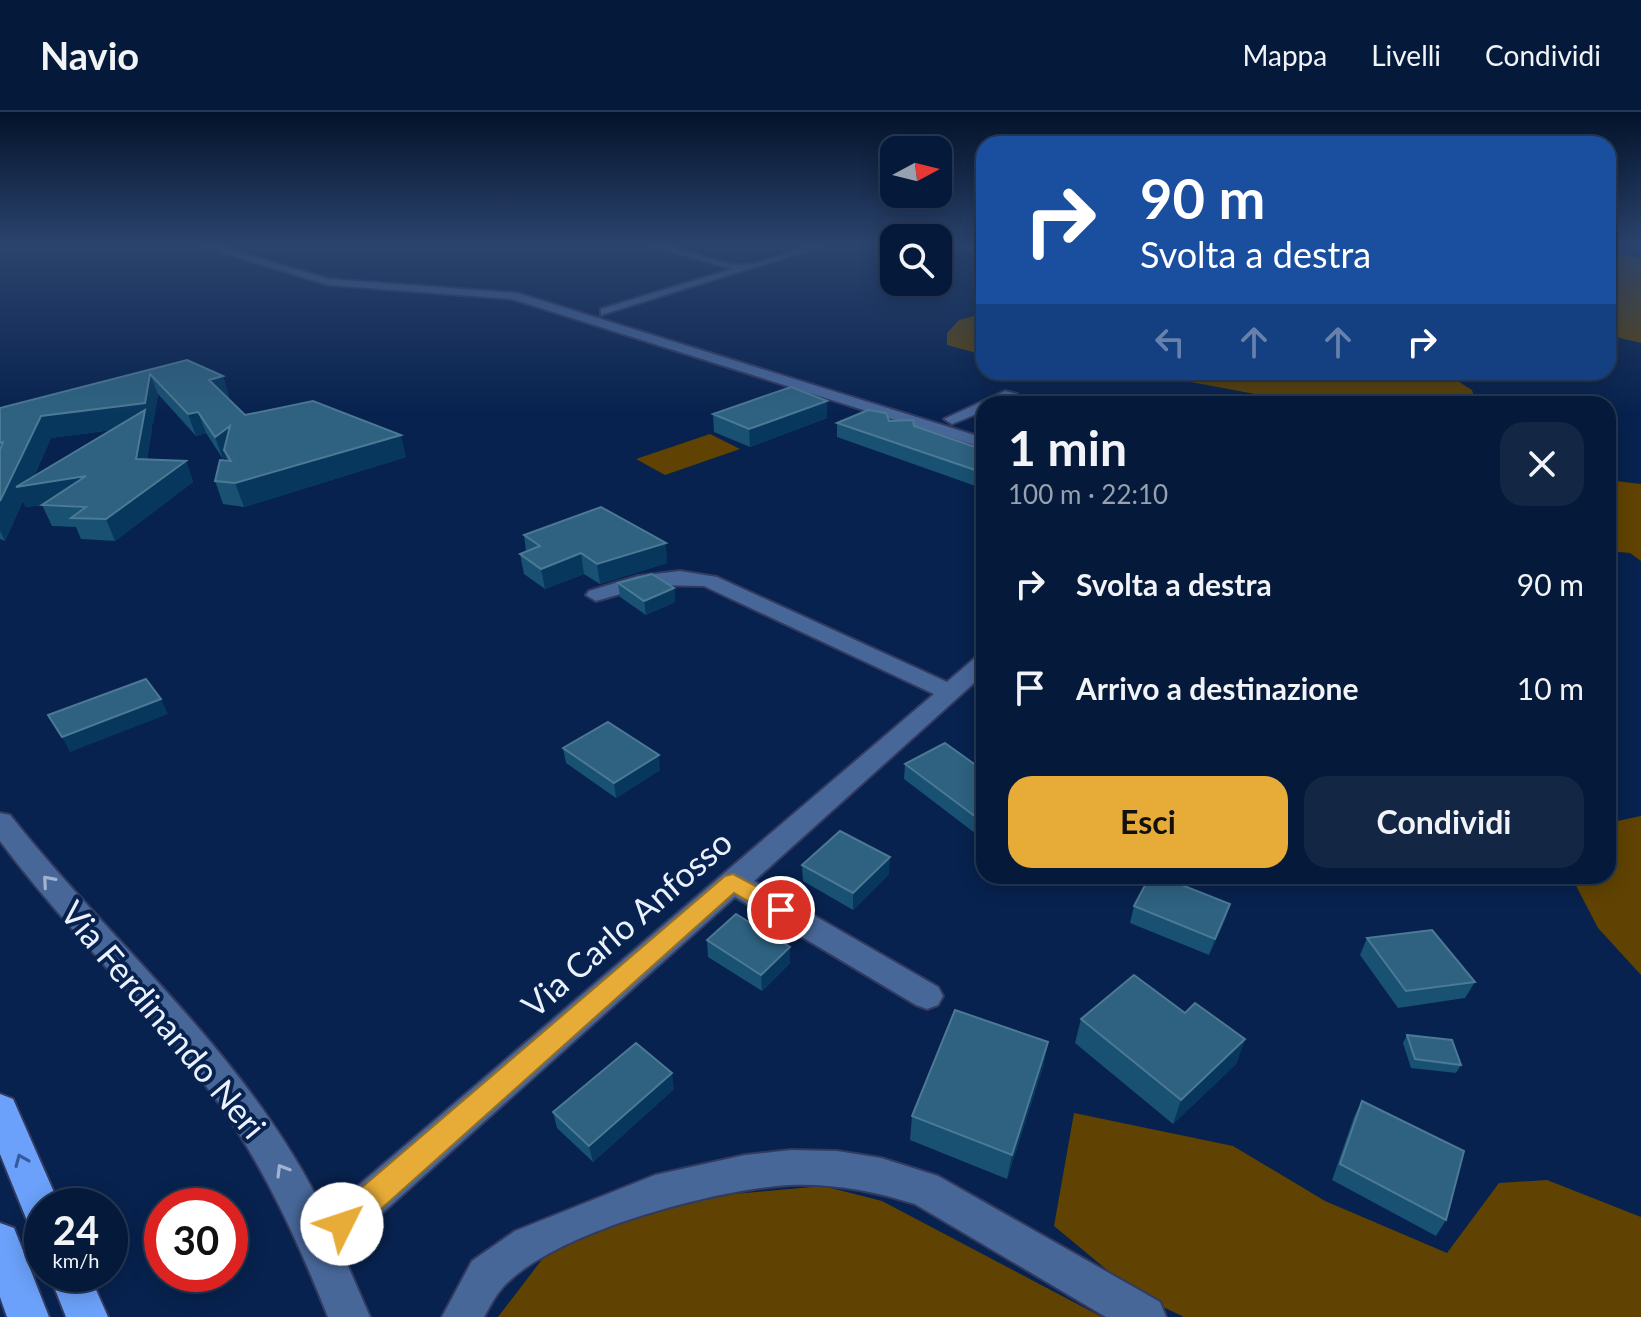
<!DOCTYPE html>
<html lang="it">
<meta charset="utf-8">
<style>
:root{--surface:#051a3a;--page:#132745;--text:#f1f3f6;--muted:#97a1af;--line:#263854;--accent:#e7ac37}
body{margin:0;font-family:Lato,sans-serif;background:var(--page);color:var(--text);height:100vh;display:flex;flex-direction:column;font-size:30px;white-space:nowrap}
*{box-sizing:border-box;margin:0}
p{font-size:26px;color:var(--muted)}
.icon{flex:none;width:44px;height:44px;fill:none;stroke:currentColor;stroke-width:2;stroke-linecap:round;stroke-linejoin:round}
.map{position:relative;flex:1;overflow:hidden}
.sheet{position:absolute;left:976px;top:284px;width:640px;height:488px;display:flex;flex-direction:column;background:var(--surface);border-radius:24px;box-shadow:0 4px 20px #0003,0 0 0 2px var(--line)}
.sheet>*{flex:none}
.top-card{position:absolute;left:976px;top:24px;width:640px;height:244px;border-radius:24px;box-shadow:0 4px 20px #0003,0 0 0 2px var(--line);background:#1a4fa0;color:#fff;overflow:hidden}
.needle{width:52px;rotate:83deg}
.controls{position:absolute;left:880px;top:24px;display:grid;gap:16px}
.controls a{display:grid;place-items:center;width:72px;height:72px;border-radius:16px;background:var(--surface);box-shadow:0 4px 20px #0003,0 0 0 2px var(--line);font-size:40px}
.speed{position:absolute;left:24px;top:1076px;display:flex;gap:16px;font-size:40px;font-weight:700;text-align:center}
.speed>*{display:grid;place-content:center;width:104px;height:104px;border-radius:50%;background:var(--surface);box-shadow:0 4px 20px #0003,0 0 0 2px var(--line);line-height:1}
.speed small{font-size:20px;font-weight:400}
.speed .limit{border:12px solid #d22;background:#fff;color:#111}
.pin{position:absolute;display:grid;place-items:center;width:68px;height:68px;color:#fff;margin:-34px;border:4px solid #fff;border-radius:50%;box-shadow:0 2px 8px #0007}
.me{position:absolute;width:88px;margin:-44px;rotate:49deg;stroke-linejoin:round;filter:drop-shadow(0 0 6px #0008)}
.turn{display:flex;align-items:center;gap:28px;height:168px;padding:0 32px;font-size:36px}
.turn .icon{width:104px;height:104px;stroke-width:2.5}
.turn b{display:block;font-size:56px;line-height:68px}
.lanes{display:flex;align-items:center;height:76px;padding:0 32px;background:#0003;justify-content:center;gap:40px;direction:ltr}
.lanes .off{opacity:.35}
.round{display:grid;place-items:center;flex:none;width:84px;height:84px;border-radius:24px;background:var(--page)}
.headline{display:flex;align-items:center;justify-content:space-between;height:136px;padding:0 32px}
h1{font-size:48px;font-weight:700;line-height:60px}
.action{display:flex;gap:16px;margin-top:auto;padding:16px 32px}
.action a{flex:1;height:92px;border-radius:24px;background:var(--accent);color:#111;font-size:32px;font-weight:700;line-height:92px;text-align:center}
.action a+a{background:var(--page);color:var(--text)}
ul{padding:0;list-style:none}
li{display:flex;align-items:center;gap:24px;height:104px;padding:0 32px}
li div{flex:1}
li b{display:block;font-size:30px}
li em{font-style:normal}
header{display:flex;align-items:center;gap:48px;box-sizing:border-box;height:112px;padding:0 40px;background:var(--surface);border-bottom:2px solid var(--line)}
header strong{font-size:38px}
nav{display:flex;gap:44px;margin-inline-start:auto;font-size:28px}
.map>svg:first-child{display:block}
</style>
<header>
<strong>Navio</strong>
<nav><a>Mappa</a><a>Livelli</a><a>Condividi</a></nav>
</header>
<div class="map">
<svg width="1641" height="1205" viewBox="0 0 1641 1205">
<rect width="100%" height="100%" fill="#07224e"/>
<path fill="#604302" d="M1608 137 1641 147V231L1608 223Z
M984 201V243L947 233V221L959 208Z
M1138 260H1443L1472 278 1476 292H1290L1286 288Z
M710 322 740 337 665 363 636 347Z
M1608 368 1641 372V449L1630 441 1608 439Z
M1641 704V863L1598 816 1571 764H1608V711Z
M1074 1001 1233 1034 1325 1089 1447 1141 1499 1071 1547 1068 1641 1105V1205H1184L1136 1182 1054 1114Z
M823 1074 882 1089 1102 1205H498L550 1137 669 1088Z"/>
<g fill="none" stroke-linecap="round" stroke-linejoin="round">
<defs>
<path id="minor" d="M202 134H217L329 167 517 181 984 326V336L512 187 328 173Z
M651 134C683 133 712 152 743 153 770 153 795 133 822 134L601 203V197L732 157Z
M951 134 984 136V142Z
M1005 279 1017 282 1000 292H984V299L952 312 944 307Z
M1073 284 1102 289 1104 292H1050Z
M680 459 717 465 947 570 976 545 984 543V562L754 769 938 875 943 884 938 893 927 897 916 893 735 785 341 1138 370 1205H328C298 1129 265 1057 218 990 152 898 68 820 0 729V701L10 703C115 836 251 946 325 1102L934 582 704 474 652 473 596 489 586 483 589 479 638 464Z
M791 1038 837 1039 881 1046 938 1064 1160 1190 1166 1205H1106L915 1092C874 1079 832 1071 789 1073 714 1078 563 1118 508 1170 498 1179 491 1192 484 1205H442L472 1149 515 1119 655 1063 745 1043Z"/>
<path id="highway" d="M0 982 13 987 60 1094H42V1117L28 1111 0 1042Z
M0 1111 14 1116 49 1205H7L0 1185Z
M49 1162H89L108 1205H66Z"/>
</defs>
<use href="#minor" stroke="#333a5f" stroke-width="4"/>
<use href="#highway" stroke="#333a5f" stroke-width="4"/>
<use href="#minor" fill="#486799" fill-rule="evenodd"/>
<use href="#highway" fill="#6ba1fa" fill-rule="evenodd"/>
</g>
<path fill="#185172" fill-rule="evenodd" d="M187 248 223 264 229 285H227L245 303 406 345 244 395 223 392 215 369 227 349 226 345 223 347 206 321 196 324 158 282 153 312 151 313 152 317 147 347 186 349 193 370 115 429 81 427 76 415 52 414 42 393 26 395 23 389 5 429 0 427V296ZM112 318 34 364 51 326Z
M827 289V306L750 335 714 320 713 302Z
M889 309 914 314 984 338V377L837 325V311Z
M524 423 667 451 600 472 584 462 545 477 524 462 520 442 526 440Z
M618 471 674 476 675 490 646 503 620 485Z
M563 636 660 658 616 686 566 651Z
M905 652 984 659V728L904 667Z
M802 753 889 762 853 798 803 769Z
M1230 792 1225 808 1209 843 1130 811 1134 794Z
M1367 826 1475 870 1465 886 1398 896 1360 843Z
M707 828 790 835V851L762 879 708 845Z
M1185 901 1245 927 1236 952 1173 1012 1075 931 1081 907Z
M1407 923 1461 953 1456 961 1411 956 1403 931Z
M1048 930 1043 955 1007 1067 910 1028 912 1004Z
M674 977 593 1050 557 1016 553 1000Z
M1362 989 1446 1108 1436 1124 1332 1068 1354 1005Z"/>
<path fill="#08375d" d="M150 262 158 282 153 312 151 313 152 317 144 367 136 347 142 314 51 326 30 372 86 364 95 385 26 395 23 389 5 429 0 419V389L41 304Z
M223 264 229 285 217 289 209 268Z
M827 289V306L750 335 749 317Z
M198 300 206 321 196 324 188 302Z
M230 314 224 338 226 345 223 347 215 325Z
M401 323 406 345 244 395 235 371Z
M186 349 193 370 115 429 106 407Z
M666 431 667 451 600 472 597 452Z
M581 441 584 462 545 477 541 457Z
M674 476 675 490 646 503 644 489Z
M161 587 168 602 70 640 62 625Z
M659 643 660 658 616 686 614 671Z
M890 745 889 762 853 798V781Z
M1230 792 1225 808 1209 843 1215 827Z
M790 835V851L762 879 761 863Z
M1245 927 1236 952 1173 1012 1181 988Z
M1048 930 1043 955 1007 1067 1012 1043Z
M672 961 674 977 593 1050 589 1034Z"/>
<path fill="#2e6280" stroke="#4c7994" stroke-width="2" d="M187 248 223 264 209 268 245 303 313 289 401 323 235 371 215 369 220 348 231 349 224 338 230 314 215 325 198 300 188 302 150 262 145 291 41 304 0 389V338L3 330 0 331V296Z
M791 275 827 289 749 317 713 302Z
M145 298 136 347 186 349 106 407 71 406 86 395 42 393 86 364 16 375Z
M868 298 886 301 889 309 913 308 914 314 984 338V361L837 311Z
M601 395 666 431 597 452 581 441 541 457 520 442 540 434 524 423Z
M652 462 674 476 644 489 618 471Z
M146 567 161 587 62 625 48 603Z
M608 610 659 643 614 671 563 636Z
M945 631 984 659V711L905 652Z
M840 719 890 745 853 781 802 753Z
M1150 764H1159L1230 792 1215 827 1134 794Z
M736 802 790 835 761 863 707 828Z
M1432 818 1475 870 1406 879 1367 826Z
M1134 863 1185 901 1195 891 1245 927 1181 988 1081 907Z
M955 898 1048 930 1012 1043 912 1004Z
M1407 923 1452 928 1461 953 1415 947Z
M636 931 672 961 589 1034 553 1000Z
M1362 989 1464 1039 1446 1108 1340 1052Z"/>
<defs><path id="oneway-chevron" d="M-2-3.5L2.5 0L-2 3.5" fill="none" stroke-width="1.6" stroke-linecap="round" stroke-linejoin="round" transform="scale(2)"/></defs>
<g stroke="#a1b3d0">
<use href="#oneway-chevron" transform="translate(48 769) rotate(-131)"/>
<use href="#oneway-chevron" transform="translate(282 1058) rotate(-121)"/>
</g>
<use stroke="#345b9b" href="#oneway-chevron" transform="translate(21 1048) rotate(-113)"/>
<linearGradient id="sky" x2="0" y2="1"><stop stop-color="#04132b"/><stop offset="0.44" stop-color="#2b446e"/><stop offset="1" stop-color="#2b446e" stop-opacity="0"/></linearGradient>
<rect width="1641" height="302" fill="url(#sky)"/>
<path fill="#e7ac37" stroke="#967024" stroke-width="2" d="M733 762 789 792 792 798 789 804H773L734 781 353 1122 342 1126 332 1122 328 1112 332 1101 725 764Z"/>
<g text-anchor="middle" stroke-width="8" stroke-linejoin="round" paint-order="stroke">
<g font-size="34" fill="#eaf1fd" stroke="#07224e">
<text transform="translate(627 812) rotate(-41)" y="12">Via Carlo Anfosso</text>
<text transform="translate(163 908) rotate(50)" y="12">Via Ferdinando Neri</text>
</g>
</g>
</svg>
<div class="controls">
<a><svg class="needle" viewBox="-14 -14 28 28"><path d="M0-13l5 13h-10z" fill="#e53935"/><path d="M0 13l5-13h-10z" fill="#97a1af"/></svg></a>
<a><svg class="icon" aria-label="search" viewBox="0 0 24 24"><circle cx="10" cy="10" r="6"/><path d="M15 15l6 6"/></svg></a>
</div>
<div class="speed"><div>24<small>km/h</small></div><div class="limit">30</div></div>
<div class="pin" style="left:781px;top:798px;background:#d93025"><svg class="icon" aria-label="arrive" viewBox="0 0 24 24"><path d="M6 21V4h12l-3 4 3 4H6"/></svg></div>
<svg class="me" style="left:342px;top:1112px" viewBox="-20 -20 40 40"><circle r="19" fill="#fff"/><path d="M0-13L10 11 0 6-10 11z" fill="#e7ac37"/></svg>
<div class="top-card">
<div class="turn"><svg class="icon" aria-label="right" viewBox="0 0 24 24"><path d="M7 20v-9h11M14 6l5 5-5 5"/></svg><div><b>90 m</b>Svolta a destra</div></div>
<div class="lanes"><svg class="icon off" aria-label="left" viewBox="0 0 24 24"><path d="M17 20v-9H6M10 6l-5 5 5 5"/></svg><svg class="icon off" aria-label="ahead" viewBox="0 0 24 24"><path d="M12 20V5M6 11l6-6 6 6"/></svg><svg class="icon off" aria-label="ahead" viewBox="0 0 24 24"><path d="M12 20V5M6 11l6-6 6 6"/></svg><svg class="icon" aria-label="right" viewBox="0 0 24 24"><path d="M7 20v-9h11M14 6l5 5-5 5"/></svg></div>
</div>
<section class="sheet">
<div class="headline"><div><h1>1 min</h1><p>100 m · 22:10</p></div><a class="round"><svg class="icon" aria-label="close" viewBox="0 0 24 24"><path d="M6 6l12 12M18 6L6 18"/></svg></a></div>
<ul>
<li><svg class="icon" aria-label="right" viewBox="0 0 24 24"><path d="M7 20v-9h11M14 6l5 5-5 5"/></svg><div><b>Svolta a destra</b></div><em>90 m</em></li>
<li><svg class="icon" aria-label="arrive" viewBox="0 0 24 24"><path d="M6 21V4h12l-3 4 3 4H6"/></svg><div><b>Arrivo a destinazione</b></div><em>10 m</em></li>
</ul>
<div class="action"><a>Esci</a><a>Condividi</a></div>
</section>
</div>
